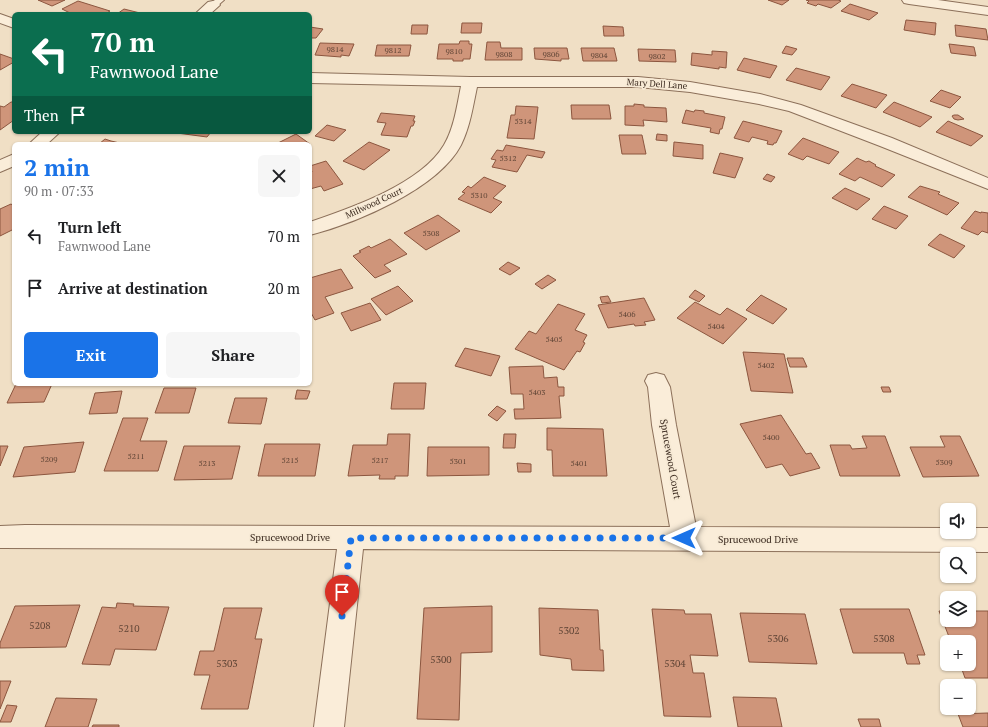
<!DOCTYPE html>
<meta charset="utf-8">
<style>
:root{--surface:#fff;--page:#f6f6f6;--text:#202124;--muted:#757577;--accent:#1a73e8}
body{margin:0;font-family:"PT Serif",serif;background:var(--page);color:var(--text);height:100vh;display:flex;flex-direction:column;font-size:15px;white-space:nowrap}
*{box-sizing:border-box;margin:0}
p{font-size:13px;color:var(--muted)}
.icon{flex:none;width:22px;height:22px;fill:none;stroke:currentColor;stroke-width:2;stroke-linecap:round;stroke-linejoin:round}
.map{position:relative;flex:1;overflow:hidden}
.side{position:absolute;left:12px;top:142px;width:300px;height:244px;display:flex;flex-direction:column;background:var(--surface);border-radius:6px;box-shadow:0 1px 3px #0004}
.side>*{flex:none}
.hud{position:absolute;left:12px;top:12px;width:300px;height:122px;border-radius:6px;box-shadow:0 1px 3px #0004;background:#0b6e4f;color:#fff;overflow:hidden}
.fabs{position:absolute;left:940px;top:503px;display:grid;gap:8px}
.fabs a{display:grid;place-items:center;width:36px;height:36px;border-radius:6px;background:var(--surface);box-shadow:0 1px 3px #0004;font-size:20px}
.pin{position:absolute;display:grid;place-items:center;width:34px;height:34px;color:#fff;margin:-41px -17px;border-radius:50% 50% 50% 0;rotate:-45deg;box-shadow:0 0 4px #0007}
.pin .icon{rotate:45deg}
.me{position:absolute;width:44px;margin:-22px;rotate:270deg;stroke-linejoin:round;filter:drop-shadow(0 0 3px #0008)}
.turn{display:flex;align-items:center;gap:14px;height:84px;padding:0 12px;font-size:18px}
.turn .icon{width:52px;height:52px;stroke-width:2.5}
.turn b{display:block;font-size:28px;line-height:34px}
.then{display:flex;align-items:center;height:38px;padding:0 12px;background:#0003;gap:8px;font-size:15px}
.round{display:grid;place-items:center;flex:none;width:42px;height:42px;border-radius:6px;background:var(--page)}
.summary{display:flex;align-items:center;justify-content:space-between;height:68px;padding:0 12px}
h1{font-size:24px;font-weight:700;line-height:30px;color:var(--accent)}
.button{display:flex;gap:8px;margin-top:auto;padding:8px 12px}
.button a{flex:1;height:46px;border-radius:6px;background:var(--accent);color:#fff;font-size:16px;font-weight:700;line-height:46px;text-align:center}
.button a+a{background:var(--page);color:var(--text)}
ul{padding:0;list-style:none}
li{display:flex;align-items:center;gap:12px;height:52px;padding:0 12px}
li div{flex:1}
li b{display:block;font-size:15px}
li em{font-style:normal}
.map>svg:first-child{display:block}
</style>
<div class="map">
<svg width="988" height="727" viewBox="0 0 988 727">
<rect width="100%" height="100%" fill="#f0dfc5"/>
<path fill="#cf957a" stroke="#8c563f" d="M38 0H65L52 6Z
M768 0H789L782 5Z
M806 0H838L841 1 831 8 818 4 816 6 807 3 809 1Z
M78 1 110 11 105 14H72L62 9Z
M850 4 878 13 869 20 841 11Z
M124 9 144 14H117Z
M906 20 936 23 935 35 904 30Z
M462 23H482L481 33H461Z
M412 25H428L427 34H411Z
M955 25 986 29 988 40 956 36Z
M603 26 623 27 624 36H604Z
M310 27 323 29 316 38H310Z
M460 41H469V44H472L470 59H463V61H453V59H437L439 44H459Z
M487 42H500L501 48H522V60H485Z
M320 43 354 44 349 56 341 55V57L315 55Z
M949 44 974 47 976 56 951 53Z
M377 45H411L409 56H375Z
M786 46 797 49 792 55 782 53Z
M534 48H567L569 59H561V61L535 59Z
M581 48H614L617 61H583Z
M638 49 675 50 676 62 639 61Z
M712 51 727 52 726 68 719 67V69L691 65 692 53 712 55Z
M0 54 14 59V62L0 70Z
M744 58 777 66 770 78 737 70Z
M796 68 830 77 821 90 786 80Z
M852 84 887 95 876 108 841 96Z
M941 90 961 97 950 108 930 101Z
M11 102H14V120L0 130V106L4 107Z
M894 102 932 117 920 127 883 112Z
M634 104 644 105V107L666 108 667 122 643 120 644 126 625 125V106H634Z
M571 105H609L611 119H572Z
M516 106 538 107 534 139 507 138 511 115H515Z
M686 110 694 112 695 110 704 111V113L725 117 722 129H720L719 134 710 132 711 128 682 123Z
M381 113 415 116 413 121H415L413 126H411L407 137 381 135 386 123 377 122Z
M954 115H958L964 119 958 120 954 119 952 116Z
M743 121 755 124 782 131 776 143H774L773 145 767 144 768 141 752 137 749 142 734 138Z
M948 121 983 136 971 146 936 132Z
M327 125 346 130 334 141 315 136Z
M178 132H211L207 137 177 133Z
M296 134 310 144H276Z
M657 134 667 135V141L656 140Z
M619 135H642L646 154H622Z
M803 138 839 152 829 164 807 156 803 160 788 154Z
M105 139 111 141 124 144H99Z
M369 142 390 150 364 170 343 161Z
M674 142 703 145V159L673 156Z
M506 145 545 152 542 158 527 155 517 172 492 167 496 160 491 159 497 150 503 151Z
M720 153 743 158 735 178 713 173Z
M857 158 866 162 869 161 876 165 875 166 895 175 882 187 860 177 855 181 839 174Z
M326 161 343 184 324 191 321 186 310 189V172H312L310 166Z
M767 174 775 177 771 182 763 179Z
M484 177 506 186 493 198 502 202 491 213 458 199 465 193 462 192 468 186 471 188Z
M920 186 940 192 938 194 959 203 947 215 908 197Z
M845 188 870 199 857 210 832 198Z
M11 204 14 206V229L0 236V209Z
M884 206 908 216 896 229 872 219Z
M975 211 981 213V212L988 213V233L982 231 978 235 961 228Z
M438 215 460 231 426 250 404 233Z
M940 234 965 246 954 258 928 245Z
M390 239 407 254 384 265 391 271 375 278 353 256 361 252 359 251 369 246 371 248Z
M508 262 520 268 510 275 499 269Z
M341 269 353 288 325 297 334 313 315 320 310 311V278Z
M548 275 556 280 542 289 535 284Z
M398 286 413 301 386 315 371 299Z
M695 290 705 296 699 302 689 297Z
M761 295 787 309 773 324 746 310Z
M608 296 611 302 602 303 600 297Z
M644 298 655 320 644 322 646 325 635 326 634 324 608 328 598 305Z
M695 302 720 315 727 308 747 319 723 344 677 318Z
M370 303 381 320 351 331 341 313Z
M558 304 585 314 575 330 587 335 583 342 585 343 580 352 577 351 564 370 515 349 529 331 536 334Z
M465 348 500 356 491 376 455 366Z
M743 352 784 354 793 393 751 391Z
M787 358H803L807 367H790Z
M543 366 544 378 557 377 558 387H564V396H559L561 418 515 419 514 409H524L523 394H511L509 367Z
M394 383H426L424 409H391Z
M16 384H52L44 402 7 403Z
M881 387H889L891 392H883Z
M164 388H196L189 413H155Z
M297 390 310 391 307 399H295Z
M122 391 117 413 89 414 95 393Z
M235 398H267L261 424 228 423Z
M497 406 506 411 497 421 488 415Z
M781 415 806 454 811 453 820 468 790 476 782 464 766 468 740 424Z
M123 418H148L140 441H167L158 471H104Z
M547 428 603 429 607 476H553L552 450H547Z
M388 434H410L408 476H395V479H379L380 475 348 476 353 445H387Z
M504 434H516L515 448H503Z
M862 436H885L900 476H840L830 445H850L852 449 867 448Z
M940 436H960L979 476 923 477 910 447H945Z
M84 442 75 472 13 477 24 447Z
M265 444H320L315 476H258Z
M0 446H8L0 466Z
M184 446H240L232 479 174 480Z
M428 447H489V475L427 476Z
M517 463 531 464V472H518Z
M117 603 134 604 133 606 169 607 156 650 115 649 110 665 82 664 102 607 116 608Z
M80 605 66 647 0 648V643L15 606Z
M492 606V652L461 653 459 720 417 719 424 608Z
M224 608H262L255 639H262L248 709H201L210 675H194L200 651H214Z
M539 608 598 610 600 650H603L604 671 572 670 571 659 540 655Z
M652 609 684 610 685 614H711L718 656 690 655 693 673H704L711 717 664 716Z
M840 609H909L925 655H917L920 664H907L904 653H853Z
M939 611H947V620H969V611H988V678H965L960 664H969V642H951Z
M740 613 805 614 817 664 749 662Z
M0 681H11L0 709Z
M733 697 776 698 782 727H738Z
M56 698 97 699 88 727H45Z
M7 705 17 706 11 722H0Z
M988 713V727H963L958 714Z
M858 719H879L881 727H861Z
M93 725H119V727H92Z"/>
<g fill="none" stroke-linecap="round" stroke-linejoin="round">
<defs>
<path id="lane" d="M215 0H224L216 7H210V3Z"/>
<path id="street" d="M902 0H938L988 7V15L909 4 904 3Z
M213 1 218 2 220 5 210 14H195L208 2Z
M0 14 14 19V28L0 23Z
M310 73 470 77H638L690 82 760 94 801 105 892 138 988 178V189L880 146 789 111 759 104 690 92 638 87H477C473 106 470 127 461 145 438 189 356 223 310 235V222C351 208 421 184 444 145 454 128 457 106 461 86L310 83Z
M42 132H60L47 144H29Z
M14 154V166L0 172V160Z
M656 373 664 375 670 387 676 425 696 527 947 528V532H969V528H988V552L363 549 344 727H314L337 549 0 548V526L25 525 670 527 652 425 648 387 645 381 648 375Z"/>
</defs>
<use href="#lane" stroke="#8c705a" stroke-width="2"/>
<use href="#street" stroke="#8c705a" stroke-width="2"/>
<use href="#lane" fill="#faedd9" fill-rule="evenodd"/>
<use href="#street" fill="#faedd9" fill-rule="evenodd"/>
</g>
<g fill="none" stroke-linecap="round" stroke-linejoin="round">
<path stroke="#1a73e8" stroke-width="7" stroke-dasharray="0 12.6" d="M342 616 351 538H684"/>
</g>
<g text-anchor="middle" stroke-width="3.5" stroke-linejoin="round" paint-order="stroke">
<g font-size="8" fill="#604536">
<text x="335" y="52">9814</text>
<text x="393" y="53">9812</text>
<text x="454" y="54">9810</text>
<text x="504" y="57">9808</text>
<text x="551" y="57">9806</text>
<text x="599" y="58">9804</text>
<text x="657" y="59">9802</text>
<text x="523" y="124">5314</text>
<text x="508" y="161">5312</text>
<text x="479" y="198">5310</text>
<text x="431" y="236">5308</text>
<text x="627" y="317">5406</text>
<text x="716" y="329">5404</text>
<text x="554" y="342">5405</text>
<text x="766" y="368">5402</text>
<text x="537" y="395">5403</text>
<text x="771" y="440">5400</text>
<text x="136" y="459">5211</text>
<text x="49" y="462">5209</text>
<text x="290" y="463">5215</text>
<text x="380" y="463">5217</text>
<text x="458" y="464">5301</text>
<text x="944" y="465">5309</text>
<text x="207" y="466">5213</text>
<text x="579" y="466">5401</text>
</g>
<g font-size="9" fill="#3b2a1f" stroke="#f7ead5">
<text transform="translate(657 84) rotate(4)" y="3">Mary Dell Lane</text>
<text transform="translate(374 203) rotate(-25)" y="3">Millwood Court</text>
</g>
<g font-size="10" fill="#3b2a1f" stroke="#f7ead5">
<text transform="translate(671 459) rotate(80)" y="4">Sprucewood Court</text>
<text x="290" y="541">Sprucewood Drive</text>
<text x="758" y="543">Sprucewood Drive</text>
</g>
<g font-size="10" fill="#604536">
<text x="40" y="629">5208</text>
<text x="129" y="632">5210</text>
<text x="569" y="634">5302</text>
<text x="778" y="642">5306</text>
<text x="884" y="642">5308</text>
<text x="441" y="663">5300</text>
<text x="227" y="667">5303</text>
<text x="675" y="667">5304</text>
</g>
</g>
</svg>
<div class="fabs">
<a><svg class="icon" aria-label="sound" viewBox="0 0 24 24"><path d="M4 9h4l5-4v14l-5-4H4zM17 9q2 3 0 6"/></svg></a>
<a><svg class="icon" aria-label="search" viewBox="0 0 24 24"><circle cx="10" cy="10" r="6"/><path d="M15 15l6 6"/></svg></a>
<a><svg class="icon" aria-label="layers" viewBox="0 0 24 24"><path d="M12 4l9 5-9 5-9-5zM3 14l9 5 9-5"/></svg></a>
<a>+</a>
<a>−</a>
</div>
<div class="pin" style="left:342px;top:616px;background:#d93025"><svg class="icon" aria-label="arrive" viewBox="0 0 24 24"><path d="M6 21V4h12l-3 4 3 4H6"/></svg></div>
<svg class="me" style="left:684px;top:538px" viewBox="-20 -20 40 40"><path d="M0-17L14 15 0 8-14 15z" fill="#1a73e8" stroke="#fff" stroke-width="4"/></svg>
<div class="hud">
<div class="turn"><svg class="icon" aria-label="left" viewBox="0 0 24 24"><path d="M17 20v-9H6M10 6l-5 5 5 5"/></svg><div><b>70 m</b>Fawnwood Lane</div></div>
<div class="then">Then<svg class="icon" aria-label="arrive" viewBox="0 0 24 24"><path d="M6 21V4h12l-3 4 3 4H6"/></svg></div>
</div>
<section class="side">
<div class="summary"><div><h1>2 min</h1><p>90 m · 07:33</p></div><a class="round"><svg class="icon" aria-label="close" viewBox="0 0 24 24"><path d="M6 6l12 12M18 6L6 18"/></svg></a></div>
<ul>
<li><svg class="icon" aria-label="left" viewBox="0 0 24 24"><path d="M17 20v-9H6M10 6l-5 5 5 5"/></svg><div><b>Turn left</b><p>Fawnwood Lane</p></div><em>70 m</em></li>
<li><svg class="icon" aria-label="arrive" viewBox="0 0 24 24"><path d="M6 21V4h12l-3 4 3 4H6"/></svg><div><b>Arrive at destination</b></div><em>20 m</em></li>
</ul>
<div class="button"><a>Exit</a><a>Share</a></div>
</section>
</div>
